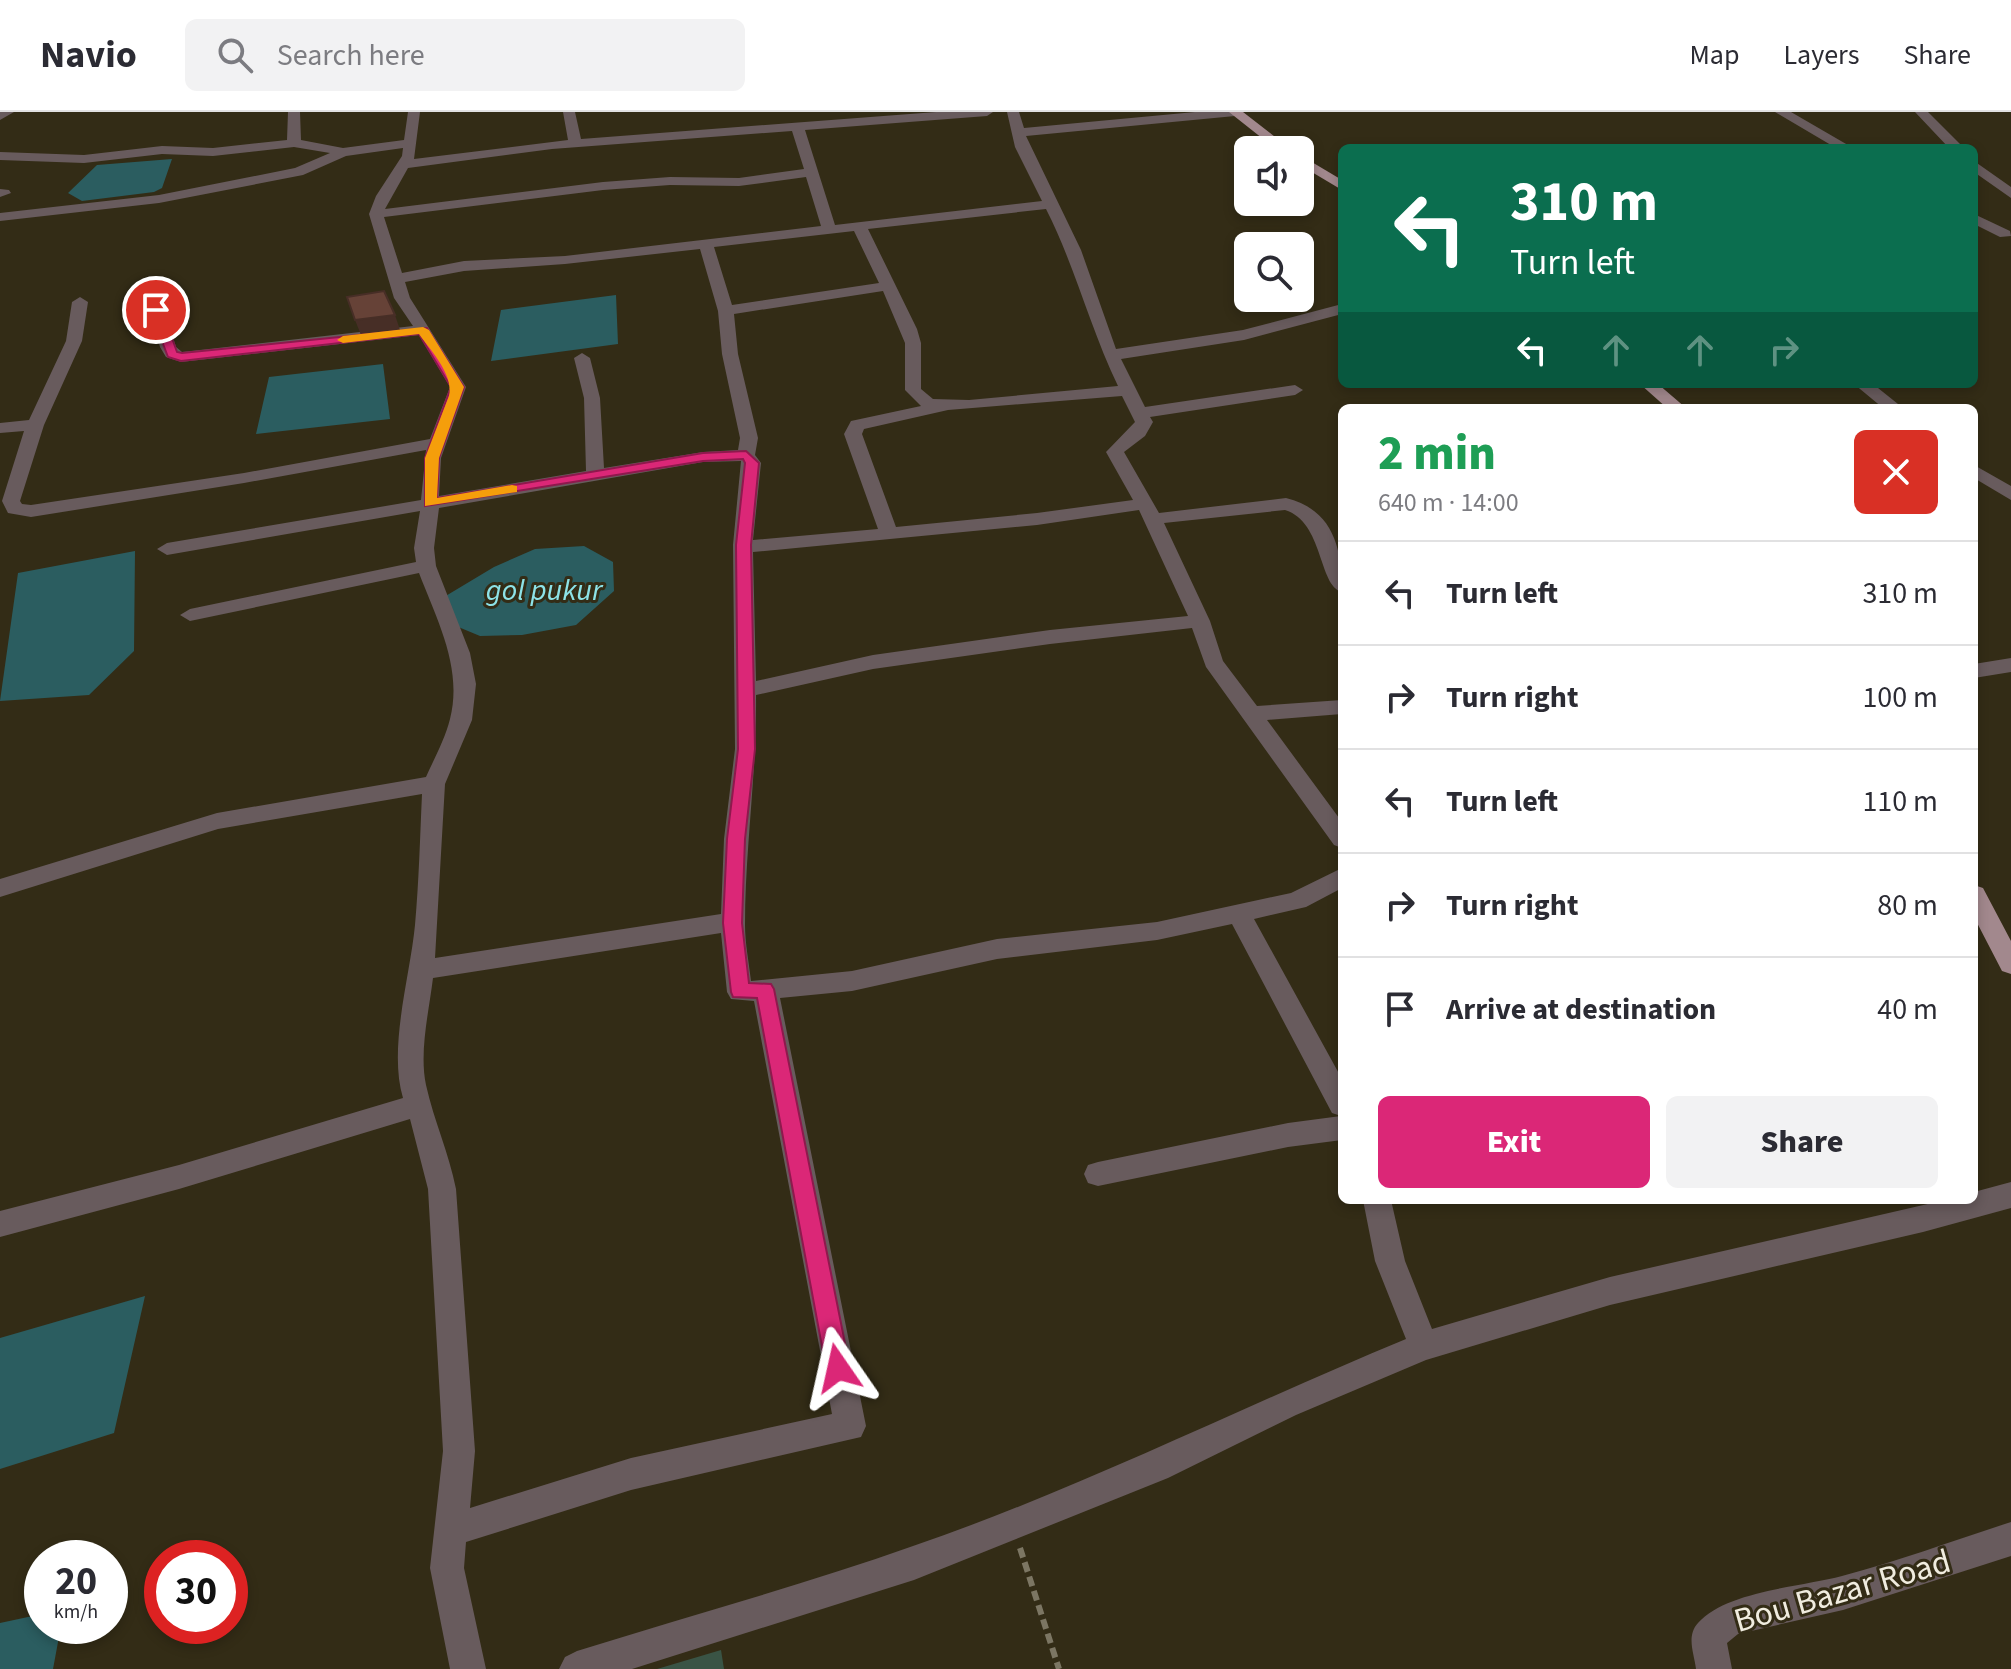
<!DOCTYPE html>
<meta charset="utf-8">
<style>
:root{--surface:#fff;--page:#f2f2f3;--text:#2b2b33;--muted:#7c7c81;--line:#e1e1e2;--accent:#db2777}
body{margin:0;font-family:"Source Sans 3",sans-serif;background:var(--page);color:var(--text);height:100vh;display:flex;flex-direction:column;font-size:30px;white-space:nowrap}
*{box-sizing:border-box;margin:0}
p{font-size:26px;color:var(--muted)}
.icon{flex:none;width:44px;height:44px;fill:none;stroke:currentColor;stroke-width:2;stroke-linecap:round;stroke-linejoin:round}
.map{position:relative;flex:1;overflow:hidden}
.side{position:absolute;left:1338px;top:292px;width:640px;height:800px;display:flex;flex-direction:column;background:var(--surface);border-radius:12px;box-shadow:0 4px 12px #0003}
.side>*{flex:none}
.hud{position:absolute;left:1338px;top:32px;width:640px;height:244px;border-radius:12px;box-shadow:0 4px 12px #0003;background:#0b6e4f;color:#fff;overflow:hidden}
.tools{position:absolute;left:1234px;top:24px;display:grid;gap:16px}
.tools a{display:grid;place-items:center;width:80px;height:80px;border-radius:12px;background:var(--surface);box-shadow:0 4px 12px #0003;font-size:40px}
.speed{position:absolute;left:24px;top:1428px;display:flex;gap:16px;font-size:40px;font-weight:700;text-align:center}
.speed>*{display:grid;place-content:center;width:104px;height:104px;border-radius:50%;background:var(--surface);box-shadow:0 4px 12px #0003;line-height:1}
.speed small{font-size:20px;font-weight:400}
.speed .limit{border:12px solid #d22;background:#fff;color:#111}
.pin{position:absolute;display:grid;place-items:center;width:68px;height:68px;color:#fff;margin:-34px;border:4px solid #fff;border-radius:50%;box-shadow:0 2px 8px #0007}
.me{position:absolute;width:88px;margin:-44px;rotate:349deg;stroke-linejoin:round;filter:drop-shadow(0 0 6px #0008)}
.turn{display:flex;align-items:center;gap:28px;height:168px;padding:0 40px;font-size:36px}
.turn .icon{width:104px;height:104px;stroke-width:2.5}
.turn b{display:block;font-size:56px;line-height:68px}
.lanes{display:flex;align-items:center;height:76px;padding:0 40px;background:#0003;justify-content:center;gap:40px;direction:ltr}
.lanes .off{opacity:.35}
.round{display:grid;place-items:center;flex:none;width:84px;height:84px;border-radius:12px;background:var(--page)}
.overview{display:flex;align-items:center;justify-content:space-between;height:136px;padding:0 40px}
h1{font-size:48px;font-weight:800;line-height:60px;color:#1e9e55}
.primary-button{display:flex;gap:16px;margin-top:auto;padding:16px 40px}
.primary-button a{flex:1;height:92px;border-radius:12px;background:var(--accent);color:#fff;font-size:32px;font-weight:800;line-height:92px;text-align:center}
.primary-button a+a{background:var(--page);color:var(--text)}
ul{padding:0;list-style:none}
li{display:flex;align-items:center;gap:24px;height:104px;padding:0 40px;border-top:2px solid var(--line)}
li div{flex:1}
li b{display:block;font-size:30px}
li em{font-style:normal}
header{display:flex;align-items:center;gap:48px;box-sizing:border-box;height:112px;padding:0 40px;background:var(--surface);border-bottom:2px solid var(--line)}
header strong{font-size:38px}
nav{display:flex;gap:44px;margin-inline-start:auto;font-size:28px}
.search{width:560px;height:72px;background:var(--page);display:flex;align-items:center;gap:20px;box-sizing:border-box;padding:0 28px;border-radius:12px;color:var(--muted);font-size:30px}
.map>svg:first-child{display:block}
</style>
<header>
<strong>Navio</strong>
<div class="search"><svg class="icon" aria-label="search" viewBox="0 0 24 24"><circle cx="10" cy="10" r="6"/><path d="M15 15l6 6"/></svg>Search here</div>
<nav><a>Map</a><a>Layers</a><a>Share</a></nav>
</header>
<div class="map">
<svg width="2011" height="1557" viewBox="0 0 2011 1557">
<rect width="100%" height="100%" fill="#332c16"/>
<path fill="#3a5445" d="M721 1538 724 1557H657Z"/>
<path fill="#2b5d60" d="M172 47 162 76 154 80 82 89 68 81 97 53Z
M616 183 618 232 491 249 501 198Z
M383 252 390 307 256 322 269 265Z
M584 434 613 450 614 479 576 513 522 523 480 524 456 514 444 485 494 455 535 437Z
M135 439 134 539 89 583 0 589 18 461Z
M145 1184 114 1321 0 1357V1226Z
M42 1502V1514H61L53 1557H0V1511Z"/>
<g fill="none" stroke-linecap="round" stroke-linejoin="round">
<path stroke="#7c7663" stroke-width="6" stroke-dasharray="10 5" stroke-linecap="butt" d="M1020 1436 1059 1557"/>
<path fill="#685b5d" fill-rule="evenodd" d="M0 0H14L0 8Z
M288 0H300L301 28 343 36 404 28 408 0H420L414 47 568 28 563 0H575L581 27 936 0H993L987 4 805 18 835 113 1042 89 1015 35 1007 0H1019L1024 16 1195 0H1241L1235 4 1026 24 1081 138 1116 237 1243 218 1342 192V202L1244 228 1121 247 1145 295 1295 273 1303 278 1295 283 1150 305 1153 310 1145 324 1124 340 1159 401 1286 386C1334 398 1342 437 1342 480 1318 474 1324 410 1285 398L1164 411 1210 509 1223 549 1257 594 1342 588V602L1267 608 1342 710V736L1334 733 1206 555 1192 516 1050 532 873 557 756 583C757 660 745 736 745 813 745 831 749 851 751 869L852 859 997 827 1157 810 1291 781 1342 756V776L1306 795 1254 807 1342 967V1028L1288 1035 1098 1074 1088 1071 1084 1062 1088 1053 1098 1050 1288 1011 1341 1004 1332 1001 1232 812 1157 828 997 847 852 879 780 886 866 1314 861 1325 631 1378 466 1430 464 1456 486 1557H450L430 1456 443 1339 428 1077 410 1007 179 1077 0 1125V1099L179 1053 403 986C388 936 410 865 415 813 419 769 420 725 422 682L218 717 0 785V767L217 701 426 665C434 647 445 627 450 607 463 556 437 508 419 461L190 509 180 503 190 497 416 450 414 436 420 399 167 443 157 437 167 431 421 388 426 338 244 371 31 405 8 401 2 389 24 319 0 321V311L29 308 66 229 72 190 80 185 88 190 82 229 44 313 20 389 22 392 31 393 244 361 430 327 450 275 419 223 181 250 166 245 160 235 142 175 150 170 158 175 176 235 182 240 413 214 394 186 369 102 376 84 402 44 403 36 346 44 303 63 159 91 0 109V101L159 83 295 56 330 41 294 35 213 44 162 42 84 51 0 48V40L84 43 162 34 213 36 287 28ZM792 19 804 57 739 66 670 65 603 70 385 97 408 56 552 37ZM806 65 821 114 565 144 464 149 402 161 384 105 603 78 670 73 739 74ZM1046 97C1075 154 1090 216 1118 274L969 288 933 287 921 277V231L917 217 868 117ZM854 119 879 171 732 193 714 135ZM700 137 718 199 722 242 740 326 738 338 703 340 604 356 600 286 590 246 582 241 574 246 584 286 586 359 439 384 441 346 466 275 410 186 405 170 464 159 565 152ZM883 179 905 231V278L921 294 851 309 844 322 878 417 753 428 761 351 755 343 758 326 738 242 734 202ZM1122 284 1135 310 1106 340 1133 388 1037 401 896 415 862 322 864 317 948 298ZM741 349 733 433 735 637 724 727 721 802 435 846 445 672 472 608 476 572 470 541 436 454 434 436 439 396 703 350ZM1139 398 1188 504 1050 518 873 543 756 569 753 440 1037 413ZM721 821 727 880 731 887 754 889 832 1302 631 1346 470 1396 475 1339 456 1077C449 1041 434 1009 426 973 419 940 429 899 433 866Z
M1775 0H1791L1853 36H1836Z
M1915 0H1928L1964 36H1949Z
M1974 49 2011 75V86L1974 60Z
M0 77 9 78 11 81 0 85Z
M1974 102 2010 119 2011 124 2000 125 1974 112Z
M1854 272H1873L1903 296H1883Z
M1974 353 2011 374V388L1974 366Z
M2011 546V560L1974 566V552Z
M2011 1070V1096L1923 1120 1610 1193 1426 1248 1296 1303 1168 1366 914 1468 632 1557H559L565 1545 577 1539C689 1504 803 1473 913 1434 1082 1376 1241 1295 1406 1227L1375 1149 1363 1088H1391L1405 1149 1432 1217 1610 1165 1945 1088H1974V1080Z
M2011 1410V1444L1843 1498 1738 1522 1727 1531 1732 1557H1696C1694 1541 1686 1524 1698 1511 1726 1479 1801 1475 1842 1464 1899 1449 1955 1428 2011 1410Z"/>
<path fill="#a2888d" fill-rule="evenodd" d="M1229 0H1243L1292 38H1277Z
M1300 43 1342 68V78L1300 53Z
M1640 272H1658L1686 296H1667Z
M1974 773 1983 776 2011 829V862L2002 859 1974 805Z"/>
</g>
<path fill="#472e26" d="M395 203 400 218 361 223 355 208Z"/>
<path fill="#664237" stroke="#472e26" stroke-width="2" d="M384 179 395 203 355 208 347 185Z"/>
<path fill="#db2777" stroke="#8e194d" stroke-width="2" d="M156 194 162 198 177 240 182 241 427 216 464 275 439 346 437 386 703 341 746 339 759 351 751 433 755 637 745 727 742 811 749 871 771 872 774 877 850 1256 846 1264 838 1267 830 1264 826 1256 757 886 733 885 731 880 723 811 727 727 738 637 736 433 745 351 743 347 703 349 425 394V346L451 275 419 222 181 249 168 245 150 198Z"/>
<path fill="#f59e0b" d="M423 215 429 218 464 275 439 346 437 386 512 373 517 374V380L425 394V346L449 284C454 263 431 239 419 222L343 231 337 228 343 224Z"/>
<g text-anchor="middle" stroke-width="6" stroke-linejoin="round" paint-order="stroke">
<g font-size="30" font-style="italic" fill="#8de3e8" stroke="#332c16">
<text x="544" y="488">gol pukur</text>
</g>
<g font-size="34" fill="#f0ecdf" stroke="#332c16">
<text transform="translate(1842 1478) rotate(-16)" y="12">Bou Bazar Road</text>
</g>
</g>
</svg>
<div class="tools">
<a><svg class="icon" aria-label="sound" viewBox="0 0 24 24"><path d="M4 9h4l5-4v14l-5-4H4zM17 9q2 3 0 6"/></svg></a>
<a><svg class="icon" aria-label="search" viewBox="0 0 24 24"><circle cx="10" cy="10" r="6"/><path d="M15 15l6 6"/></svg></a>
</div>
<div class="speed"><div>20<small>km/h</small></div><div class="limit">30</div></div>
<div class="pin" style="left:156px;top:198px;background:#d93025"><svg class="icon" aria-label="arrive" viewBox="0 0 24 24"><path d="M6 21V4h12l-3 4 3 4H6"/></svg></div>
<svg class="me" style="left:838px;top:1256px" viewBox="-20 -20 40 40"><path d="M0-17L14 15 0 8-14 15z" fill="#db2777" stroke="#fff" stroke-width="4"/></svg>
<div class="hud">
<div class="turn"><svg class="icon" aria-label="left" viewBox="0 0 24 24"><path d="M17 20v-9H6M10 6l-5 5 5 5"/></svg><div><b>310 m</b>Turn left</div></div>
<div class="lanes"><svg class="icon" aria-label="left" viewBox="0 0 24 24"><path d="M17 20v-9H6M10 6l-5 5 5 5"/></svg><svg class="icon off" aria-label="ahead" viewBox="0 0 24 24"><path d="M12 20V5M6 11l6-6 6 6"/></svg><svg class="icon off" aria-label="ahead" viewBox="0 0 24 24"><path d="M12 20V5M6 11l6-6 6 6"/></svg><svg class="icon off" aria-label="right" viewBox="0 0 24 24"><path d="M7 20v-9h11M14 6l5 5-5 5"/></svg></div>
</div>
<section class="side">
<div class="overview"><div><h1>2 min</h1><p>640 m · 14:00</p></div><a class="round" style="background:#d93025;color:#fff"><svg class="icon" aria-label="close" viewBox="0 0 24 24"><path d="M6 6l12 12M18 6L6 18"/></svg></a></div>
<ul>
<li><svg class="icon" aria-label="left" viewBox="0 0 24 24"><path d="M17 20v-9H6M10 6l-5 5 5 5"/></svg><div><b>Turn left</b></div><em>310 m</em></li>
<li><svg class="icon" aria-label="right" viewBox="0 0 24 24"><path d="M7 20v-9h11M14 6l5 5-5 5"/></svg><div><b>Turn right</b></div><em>100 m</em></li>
<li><svg class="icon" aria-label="left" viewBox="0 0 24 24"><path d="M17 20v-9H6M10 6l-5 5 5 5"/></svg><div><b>Turn left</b></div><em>110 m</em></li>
<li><svg class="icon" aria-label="right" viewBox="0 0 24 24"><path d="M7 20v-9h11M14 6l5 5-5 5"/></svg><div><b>Turn right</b></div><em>80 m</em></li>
<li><svg class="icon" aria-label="arrive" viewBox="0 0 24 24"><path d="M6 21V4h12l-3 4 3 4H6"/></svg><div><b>Arrive at destination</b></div><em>40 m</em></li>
</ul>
<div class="primary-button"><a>Exit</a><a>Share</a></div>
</section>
</div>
